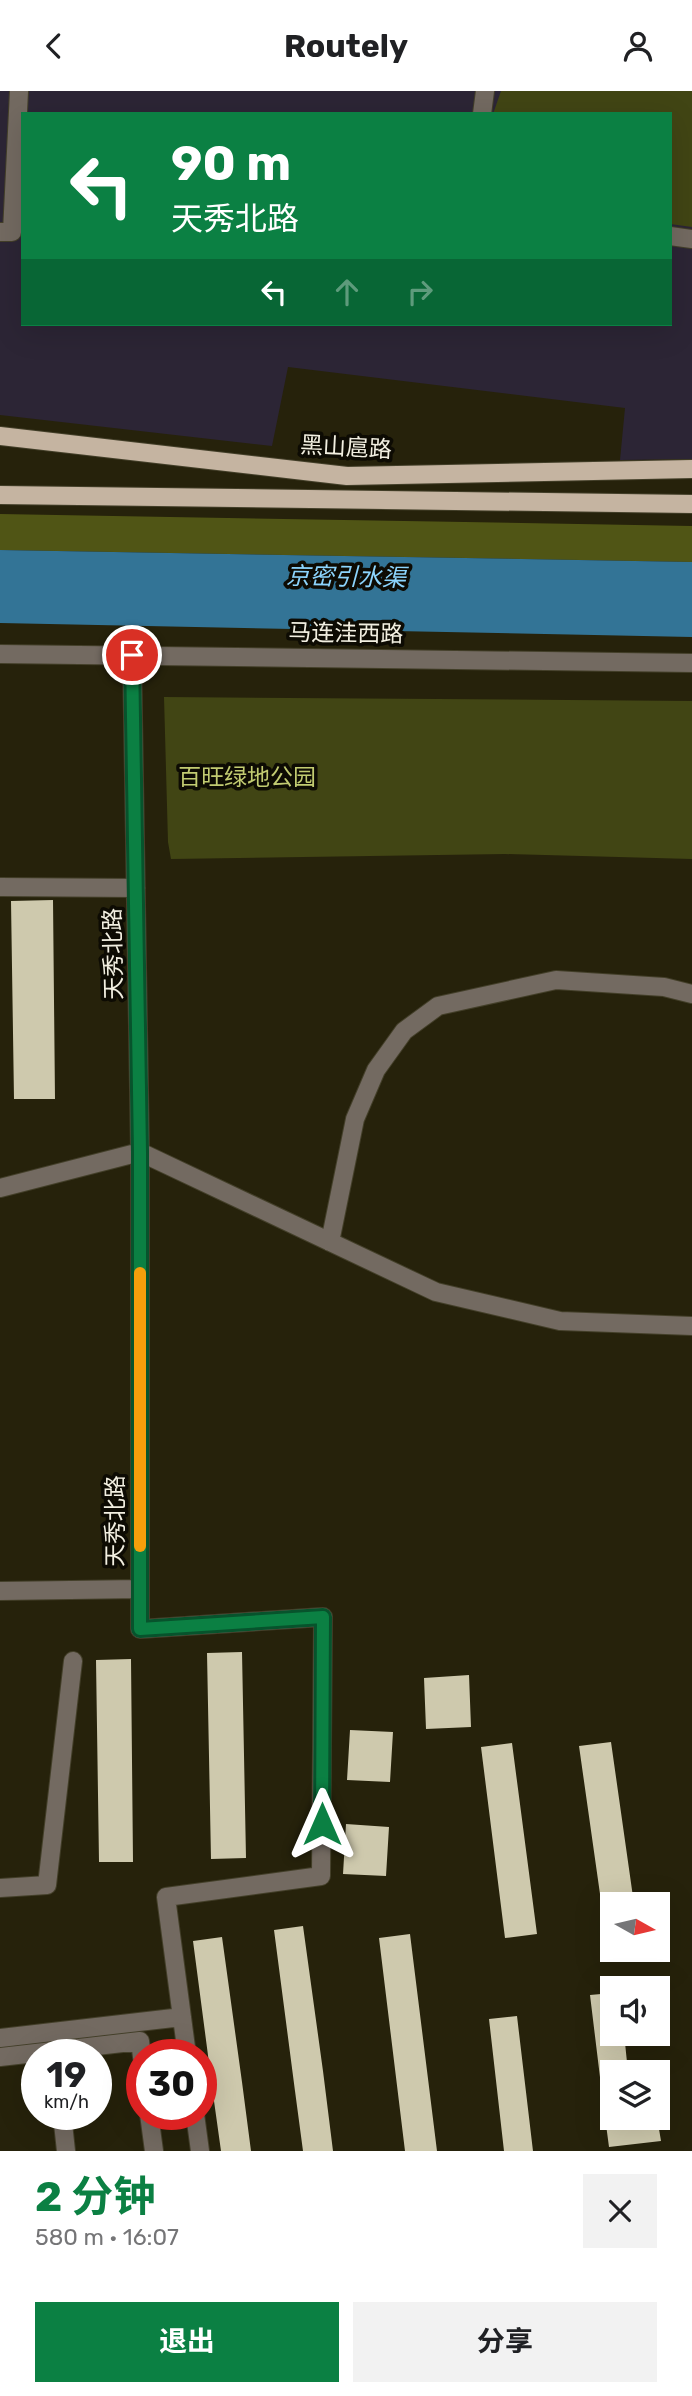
<!DOCTYPE html>
<html lang="zh">
<meta charset="utf-8">
<style>
:root{--surface:#fff;--page:#f2f2f2;--text:#202124;--muted:#757577;--accent:#0b8043}
body{margin:0;font-family:Rubik,"Noto Sans SC",sans-serif;background:var(--page);color:var(--text);height:100vh;display:flex;flex-direction:column;font-size:26px;white-space:nowrap}
*{box-sizing:border-box;margin:0}
p{font-size:23px;color:var(--muted)}
.icon{flex:none;width:38px;height:38px;fill:none;stroke:currentColor;stroke-width:2;stroke-linecap:round;stroke-linejoin:round}
.map{position:relative;height:2060px;overflow:hidden}
.sheet{display:flex;flex-direction:column;background:var(--surface);flex:1}
.sheet>*{flex:none}
.top-card{position:absolute;left:21px;top:21px;width:651px;height:214px;border-radius:0px;box-shadow:0 7px 28px #0002;background:#0b8043;color:#fff;overflow:hidden}
.needle{width:46px;rotate:98deg}
.tools{position:absolute;left:600px;top:1801px;display:grid;gap:14px}
.tools a{display:grid;place-items:center;width:70px;height:70px;border-radius:0px;background:var(--surface);box-shadow:0 7px 28px #0002;font-size:35px}
.speed{position:absolute;left:21px;top:1948px;display:flex;gap:14px;font-size:35px;font-weight:700;text-align:center}
.speed>*{display:grid;place-content:center;width:91px;height:91px;border-radius:50%;background:var(--surface);box-shadow:0 7px 28px #0002;line-height:1}
.speed small{font-size:18px;font-weight:400}
.speed .limit{border:10px solid #d22;background:#fff;color:#111}
.pin{position:absolute;display:grid;place-items:center;width:60px;height:60px;color:#fff;margin:-30px;border:4px solid #fff;border-radius:50%;box-shadow:0 2px 7px #0007}
.me{position:absolute;width:77px;margin:-38px;rotate:0deg;stroke-linejoin:round;filter:drop-shadow(0 0 5px #0008)}
.turn{display:flex;align-items:center;gap:24px;height:147px;padding:0 35px;font-size:32px}
.turn .icon{width:91px;height:91px;stroke-width:2.5}
.turn b{display:block;font-size:49px;line-height:60px}
.lanes{display:flex;align-items:center;height:66px;padding:0 35px;background:#0003;justify-content:center;gap:35px;direction:ltr}
.lanes .off{opacity:.35}
.round{display:grid;place-items:center;flex:none;width:74px;height:74px;border-radius:0px;background:var(--page)}
.overview{display:flex;align-items:center;justify-content:space-between;height:119px;padding:0 35px}
h1{font-size:42px;font-weight:700;line-height:52px;color:var(--accent)}
.cta{display:flex;gap:14px;margin-top:auto;padding:14px 35px}
.cta a{flex:1;height:80px;border-radius:0px;background:var(--accent);color:#fff;font-size:28px;font-weight:700;line-height:80px;text-align:center}
.cta a+a{background:var(--page);color:var(--text)}
header{display:flex;justify-content:space-between;align-items:center;height:91px;padding:0 35px;background:var(--surface);font-size:32px;font-weight:700}
.map>svg:first-child{display:block}
</style>
<header><svg class="icon" aria-label="back" viewBox="0 0 24 24"><path d="M15 5l-7 7 7 7"/></svg>Routely<svg class="icon" aria-label="person" viewBox="0 0 24 24"><circle cx="12" cy="8" r="4"/><path d="M4 21q1-7 8-7t8 7"/></svg></header>
<div class="map">
<svg width="692" height="2060" viewBox="0 0 692 2060">
<rect width="100%" height="100%" fill="#26220b"/>
<path fill="#2c2535" fill-rule="evenodd" d="M0 0H692V368L620 369 625 317 288 276 272 355 0 324ZM23 23H670V233H23Z"/>
<path fill="#414514" d="M501 0H692V136L670 133V23H493Z
M164 606 692 610V768L505 763 171 768 168 751Z"/>
<path fill="#505515" d="M0 423 692 435V471L0 459Z"/>
<path fill="#337496" d="M0 459 692 471V546L0 532Z"/>
<path fill="#cec9ad" d="M53 809 55 1008H14L11 810Z
M242 1561 246 1767 211 1768 207 1562Z
M131 1568 133 1771H99L96 1569Z
M469 1584 471 1636 426 1638 424 1587Z
M350 1639 393 1641 390 1691 347 1689Z
M611 1651 633 1806 601 1810 579 1655Z
M512 1652 537 1843 505 1847 481 1656Z
M346 1733 389 1736 386 1785 343 1783Z
M303 1835 323 1980 333 2060H303L295 2000 274 1839Z
M410 1843 437 2060H405L379 1847Z
M222 1846 242 1991 251 2060H221L214 2010 193 1850Z
M612 1902V1942H624L628 1981H612V2018L604 2019 590 1904Z
M517 1925 533 2060H504L489 1928Z
M605 2026H634L635 2035 658 2032 661 2050 609 2056Z"/>
<g fill="none" stroke-linecap="round" stroke-linejoin="round">
<defs>
<path id="minor" d="M482 23 485 0
M0 141H12L19 0
M670 145 692 148
M0 563 692 572
M132 564 140 1061V1538L323 1526 321 1785 166 1806 187 1964
M0 796 136 797
M0 1097 140 1061 436 1201 560 1230 692 1235
M330 1151 355 1028 376 979 404 940 438 915 556 889 664 896 692 903
M0 1500 140 1498
M0 1797 47 1794 73 1570
M0 1947 182 1926
M0 1966 140 1950 142 1966
M62 2023 66 2060
M149 2023 154 2060
M195 2023 200 2060"/>
<path id="major" d="M0 345 347 385 692 378
M0 404 692 413"/>
</defs>
<use href="#minor" stroke="#433f29" stroke-width="20"/>
<use href="#major" stroke="#433f29" stroke-width="20"/>
<use href="#minor" stroke="#736a61" stroke-width="18"/>
<use href="#major" stroke="#c5b4a1" stroke-width="18"/>
</g>
<g fill="none" stroke-linecap="round" stroke-linejoin="round">
<defs>
<path id="route" d="M132 564 140 1061V1538L323 1526 322 1733"/>
</defs>
<use href="#route" stroke="#07532c" stroke-width="18"/>
<use href="#route" stroke="#0b8043" stroke-width="12"/>
<path stroke="#f59e0b" stroke-width="12" d="M140 1455V1182"/>
</g>
<g text-anchor="middle" stroke-width="7" stroke-linejoin="round" paint-order="stroke">
<g font-size="23" fill="#f2efe1" stroke="#0d0b03">
<text transform="translate(346 356) rotate(3)" y="8">黑山扈路</text>
<text transform="translate(346 542) rotate(1)" y="8">马连洼西路</text>
<text transform="translate(113 863) rotate(-91)" y="8">天秀北路</text>
<text transform="translate(115 1430) rotate(-90)" y="8">天秀北路</text>
</g>
<g font-size="23" fill="#c2cb71" stroke="#0d0b03">
<text x="247" y="694">百旺绿地公园</text>
</g>
<g font-size="24" font-style="italic" fill="#8cd4fc" stroke="#0d0b03">
<text transform="translate(346 486) rotate(1)" y="8">京密引水渠</text>
</g>
</g>
</svg>
<div class="tools">
<a><svg class="needle" viewBox="-14 -14 28 28"><path d="M0-13l5 13h-10z" fill="#e53935"/><path d="M0 13l5-13h-10z" fill="#757577"/></svg></a>
<a><svg class="icon" aria-label="sound" viewBox="0 0 24 24"><path d="M4 9h4l5-4v14l-5-4H4zM17 9q2 3 0 6"/></svg></a>
<a><svg class="icon" aria-label="layers" viewBox="0 0 24 24"><path d="M12 4l9 5-9 5-9-5zM3 14l9 5 9-5"/></svg></a>
</div>
<div class="speed"><div>19<small>km/h</small></div><div class="limit">30</div></div>
<div class="pin" style="left:132px;top:564px;background:#d93025"><svg class="icon" aria-label="arrive" viewBox="0 0 24 24"><path d="M6 21V4h12l-3 4 3 4H6"/></svg></div>
<svg class="me" style="left:322px;top:1733px" viewBox="-20 -20 40 40"><path d="M0-17L14 15 0 8-14 15z" fill="#0b8043" stroke="#fff" stroke-width="4"/></svg>
<div class="top-card">
<div class="turn"><svg class="icon" aria-label="left" viewBox="0 0 24 24"><path d="M17 20v-9H6M10 6l-5 5 5 5"/></svg><div><b>90 m</b>天秀北路</div></div>
<div class="lanes"><svg class="icon" aria-label="left" viewBox="0 0 24 24"><path d="M17 20v-9H6M10 6l-5 5 5 5"/></svg><svg class="icon off" aria-label="ahead" viewBox="0 0 24 24"><path d="M12 20V5M6 11l6-6 6 6"/></svg><svg class="icon off" aria-label="right" viewBox="0 0 24 24"><path d="M7 20v-9h11M14 6l5 5-5 5"/></svg></div>
</div>
</div>
<section class="sheet">
<div class="overview"><div><h1>2 分钟</h1><p>580 m · 16:07</p></div><a class="round"><svg class="icon" aria-label="close" viewBox="0 0 24 24"><path d="M6 6l12 12M18 6L6 18"/></svg></a></div>
<div class="cta"><a>退出</a><a>分享</a></div>
</section>
